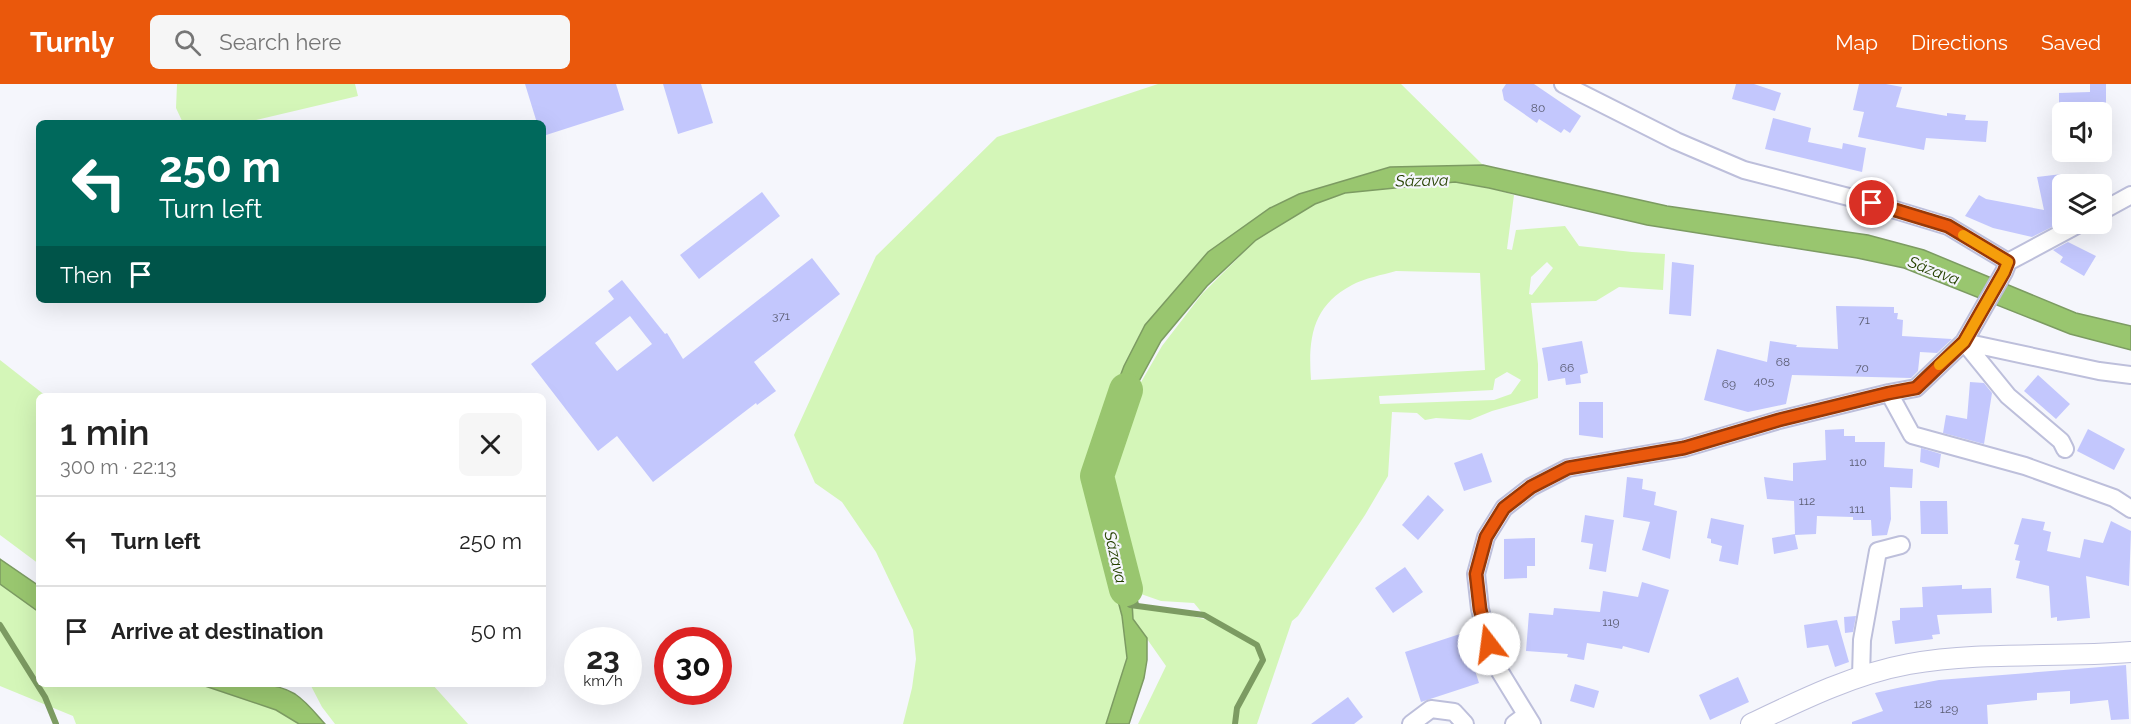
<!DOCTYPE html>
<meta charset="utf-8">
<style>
:root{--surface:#fff;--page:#f6f6f6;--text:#222;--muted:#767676;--line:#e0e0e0;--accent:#ea580c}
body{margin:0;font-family:Raleway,sans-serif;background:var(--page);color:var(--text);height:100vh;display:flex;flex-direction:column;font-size:22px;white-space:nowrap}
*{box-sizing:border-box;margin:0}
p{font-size:20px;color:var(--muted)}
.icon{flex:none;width:33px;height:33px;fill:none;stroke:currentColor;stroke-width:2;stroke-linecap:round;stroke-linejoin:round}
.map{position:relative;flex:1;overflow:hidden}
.side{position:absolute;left:36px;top:309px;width:510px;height:294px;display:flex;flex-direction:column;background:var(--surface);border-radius:9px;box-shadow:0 6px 24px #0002}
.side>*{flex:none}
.guide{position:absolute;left:36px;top:36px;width:510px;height:183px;border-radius:9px;box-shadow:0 6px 24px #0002;background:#00695c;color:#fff;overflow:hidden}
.controls{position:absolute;left:2052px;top:18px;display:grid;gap:12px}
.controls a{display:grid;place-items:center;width:60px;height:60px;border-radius:9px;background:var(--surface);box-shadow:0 6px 24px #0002;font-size:30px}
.speed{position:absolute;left:564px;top:543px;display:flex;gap:12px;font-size:30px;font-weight:700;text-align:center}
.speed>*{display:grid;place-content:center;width:78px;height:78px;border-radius:50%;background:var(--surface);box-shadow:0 6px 24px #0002;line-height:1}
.speed small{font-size:15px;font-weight:400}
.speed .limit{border:9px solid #d22;background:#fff;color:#111}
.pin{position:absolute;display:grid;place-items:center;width:51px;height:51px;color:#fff;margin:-26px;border:3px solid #fff;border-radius:50%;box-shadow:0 2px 6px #0007}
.me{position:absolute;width:66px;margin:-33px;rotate:345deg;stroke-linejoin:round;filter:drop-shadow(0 0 4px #0008)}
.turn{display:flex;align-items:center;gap:21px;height:126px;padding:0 24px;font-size:27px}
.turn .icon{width:78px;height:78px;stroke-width:2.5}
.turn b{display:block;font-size:42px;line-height:51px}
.then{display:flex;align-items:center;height:57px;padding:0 24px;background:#0003;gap:12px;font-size:22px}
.round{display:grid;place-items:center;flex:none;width:63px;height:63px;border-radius:9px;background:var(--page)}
.headline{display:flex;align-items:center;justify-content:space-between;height:102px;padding:0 24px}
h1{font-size:36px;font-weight:600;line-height:45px}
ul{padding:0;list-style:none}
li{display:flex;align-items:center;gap:18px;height:90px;padding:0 24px;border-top:2px solid var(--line)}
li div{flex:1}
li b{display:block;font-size:22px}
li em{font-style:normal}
header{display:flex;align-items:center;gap:36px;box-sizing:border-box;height:84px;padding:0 30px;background:var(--accent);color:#fff}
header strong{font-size:28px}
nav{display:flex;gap:33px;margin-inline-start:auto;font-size:21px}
.search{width:420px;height:54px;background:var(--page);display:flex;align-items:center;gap:15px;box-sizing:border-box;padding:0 21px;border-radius:9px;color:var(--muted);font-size:22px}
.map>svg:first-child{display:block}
</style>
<header>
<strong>Turnly</strong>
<div class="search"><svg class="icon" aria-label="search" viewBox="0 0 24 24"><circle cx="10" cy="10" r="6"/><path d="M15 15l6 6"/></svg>Search here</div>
<nav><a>Map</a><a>Directions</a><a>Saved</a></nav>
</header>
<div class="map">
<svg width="2131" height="640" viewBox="0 0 2131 640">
<rect width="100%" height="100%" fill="#f5f6fc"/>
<path fill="#d4f6b8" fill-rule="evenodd" d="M177 0H355L358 12 243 39H183L176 24Z
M1158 0H1401L1483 81 1390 83 1299 110 1270 124 1208 168 1145 241 1124 282 1088 376 1086 396 1122 532 1127 574 1106 640H903L912 604 916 575 913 546 876 468 842 418 815 399 794 351 876 172 997 53Z
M1454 98 1489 104 1514 111 1507 165 1512 166 1516 146 1565 142 1579 162 1632 168 1665 170 1663 206 1619 203 1596 217 1531 219 1538 280V314L1492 327 1470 336 1436 334 1425 336 1417 329 1392 328 1388 392 1365 431 1298 532 1292 537 1257 640H1138L1166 582 1133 535 1132 518 1208 536 1194 519 1161 517 1141 510 1128 489 1110 450 1098 400 1101 367 1162 262 1202 210 1256 156 1315 120 1345 109ZM1547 178 1553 184 1532 211 1529 210 1531 193ZM1396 187 1480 189 1485 286 1311 296C1308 255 1312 222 1352 201 1365 194 1382 191 1396 187ZM1507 288 1521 296 1511 310 1494 316 1380 320 1379 312 1493 306 1495 295Z
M0 276 46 312H39V480L0 451Z
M0 500 39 528V600H199L276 626 299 640H76L73 632 0 602Z
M310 600H432L468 640H335L322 623Z"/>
<path fill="#99c66f" stroke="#7c9b62" stroke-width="1.5" d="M1483 81 1667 122 1868 151 1924 166 2076 229 2131 242V266L2070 250 1904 184 1857 174 1647 141 1489 104 1455 98 1345 109 1315 120 1256 156 1207 202 1161 257 1101 367 1098 400 1110 450 1132 496 1138 519 1132 518 1133 535 1147 554V576L1144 594 1129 640H1106L1127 574 1122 532 1086 396 1088 376 1124 282 1145 241 1208 168 1270 124 1299 110 1390 83Z
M0 475 39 502V528L0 500Z
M199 600C229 600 268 594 295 610 307 618 316 630 325 640H299L276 626Z"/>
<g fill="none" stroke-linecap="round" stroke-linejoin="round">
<path stroke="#7c9b62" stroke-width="6" d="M1130 521 1204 531 1257 561 1263 576 1237 624 1235 640
M0 541 45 613 56 640"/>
<path stroke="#99c66f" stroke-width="34" d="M1126 505 1097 392 1126 306"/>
</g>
<path fill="#c3c7fd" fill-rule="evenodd" d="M525 0H616L624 26 543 52V39H537Z
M663 0H701L713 39 678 50Z
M1506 0H1534L1581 32 1570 49 1564 45 1561 49 1539 35 1537 39 1504 16 1502 6Z
M1736 0H1754L1781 9 1775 27 1732 15Z
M1859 0H1886L1902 3 1896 23 1947 32V29L1966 31 1965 36 1988 37 1986 58 1926 54 1924 66 1858 53 1864 28 1853 26Z
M2090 0H2106V28H2059V9L2090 8Z
M1773 34 1811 44 1808 58 1842 65 1843 59 1866 64 1862 88 1765 65Z
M2062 90V126H2058L2056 141 2032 153 1993 144 1965 132 1979 111 1986 115 2044 126 2037 93Z
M762 108 780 132 699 195 680 171Z
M2068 158 2096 172 2084 192 2060 178 2063 173 2053 166Z
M812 174 840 210 754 278 776 307 757 321 756 319 653 398 617 352 598 367 531 280 614 215 608 207 622 196 665 250 667 249 683 275ZM630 232 652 260 617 287 595 259Z
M1672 178 1694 181 1691 232 1669 230Z
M1836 222 1894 223V229H1898L1897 235 1903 236 1902 252 1952 255 1937 269 1920 268 1918 287 1911 294 1792 291 1786 320 1748 328 1704 316 1717 265 1767 278 1770 257 1797 261 1796 263 1838 265Z
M1582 257 1588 289 1580 291 1581 299 1566 301 1565 294 1548 297 1542 264Z
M2038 291 2070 320 2056 335 2024 307Z
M1970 298 1984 299 1992 309 1984 360 1943 349 1946 331 1967 335Z
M1579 318H1603V354L1579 351Z
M1844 345V352H1855V358H1885L1884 383 1913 385 1912 404 1890 403 1891 435 1887 451 1872 452 1871 436H1853V433L1817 432 1816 450 1795 451 1798 465 1774 470 1772 454 1795 450 1794 417 1767 415 1764 393 1793 397V379L1826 376 1825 346Z
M2088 345 2125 365 2114 386 2077 367Z
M1921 364 1941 370 1939 384 1920 378Z
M1482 369 1492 398 1464 407 1454 379Z
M1627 393 1643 395 1642 405 1656 408 1654 421 1677 427 1670 475 1642 466 1650 438 1623 433Z
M1428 411 1444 426 1418 456 1402 441Z
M1920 417H1947L1948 450H1921Z
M1585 431 1614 436 1606 488 1589 485 1593 460 1581 458Z
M1711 434 1744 441 1738 481 1719 477 1722 462 1711 459V455L1707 454Z
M2022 434 2045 438 2043 446 2051 448 2047 467 2080 474 2084 455 2103 459 2111 437 2131 447 2129 502 2086 492 2090 534 2057 537V533L2051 534 2049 502 2016 494 2020 477 2015 476 2019 461 2014 460Z
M1535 454V482H1527V494L1504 495V455Z
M1405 483 1423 508 1393 529 1375 504Z
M1642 498 1669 506 1649 569 1623 562 1622 565 1587 559 1584 576 1567 573 1568 570 1526 567 1529 529 1553 531 1554 524 1600 528 1603 507 1638 513Z
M1962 501V505L1991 504 1992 529 1937 531 1940 550 1932 551 1933 555 1895 560 1892 537 1900 536V524L1923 523 1922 503Z
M1856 532 1853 548 1845 549 1844 533Z
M1837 536 1849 578 1835 583 1828 561 1807 564 1804 541Z
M1463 549 1479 599 1421 618 1405 568Z
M2126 581 2129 635 2111 636 2108 616 2070 620V607L2037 609V616L1987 621 1988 640H1852V638L1883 627 1875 609 1902 603 1939 596Z
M1738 593 1749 618 1710 636 1699 611Z
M1575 600 1599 607 1594 624 1570 617Z
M1348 613 1363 633 1354 640H1311Z"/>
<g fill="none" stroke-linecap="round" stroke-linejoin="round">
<defs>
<path id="minor" d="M2102 127 2131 111
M2008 178 2079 140
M1964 258 2099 287 2131 291
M1964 258 2008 312 2061 357 2065 365
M1889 309 1912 351 2025 382 2114 414 2131 425
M1861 593 1862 556 1878 467 1901 461
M1411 640 1431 625 1454 628 1465 640
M1514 640 1526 631
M1532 640 1494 578 1480 525 1476 490 1486 453 1504 424 1531 403 1568 384 1684 364 1779 336 1889 309 1916 304 1964 258 2004 188 2008 178 1948 142 1872 119 1744 86 1676 57 1563 0"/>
<path id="tertiary" d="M1751 640C1801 616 1854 590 1909 580 1982 567 2057 574 2131 568"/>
</defs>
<use href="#minor" stroke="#bdbfdb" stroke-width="20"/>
<use href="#tertiary" stroke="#bdbfdb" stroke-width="22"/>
<use href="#minor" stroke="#fff" stroke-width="16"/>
<use href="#tertiary" stroke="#fff" stroke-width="20"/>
</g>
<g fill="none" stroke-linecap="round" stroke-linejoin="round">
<defs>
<path id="route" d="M1489 560 1480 525 1476 490 1486 453 1504 424 1531 403 1568 384 1684 364 1779 336 1889 309 1916 304 1964 258 2004 188 2008 178 1948 142 1872 119"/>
</defs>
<use href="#route" stroke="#983908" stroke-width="15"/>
<use href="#route" stroke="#ea580c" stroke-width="10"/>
<path stroke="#f59e0b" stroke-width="10" d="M1939 281 1964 258 2004 188 2008 178 1963 151"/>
</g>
<g text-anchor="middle" stroke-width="4.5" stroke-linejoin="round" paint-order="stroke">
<g font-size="12" fill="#5a5c72">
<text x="1538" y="28">80</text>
<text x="781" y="236">371</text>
<text x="1864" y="240">71</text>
<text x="1783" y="282">68</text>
<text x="1567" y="288">66</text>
<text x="1862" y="288">70</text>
<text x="1764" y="301">405</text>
<text x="1729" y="304">69</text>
<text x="1858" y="382">110</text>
<text x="1807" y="421">112</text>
<text x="1857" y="429">111</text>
<text x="1611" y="542">119</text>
<text x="1923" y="624">128</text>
<text x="1949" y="629">129</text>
</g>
<g font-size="16" font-style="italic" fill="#264200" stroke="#f5f6fc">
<text transform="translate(1422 96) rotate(-1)" y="6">Sázava</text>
<text transform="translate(1934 186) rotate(21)" y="6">Sázava</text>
<text transform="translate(1116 473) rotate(77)" y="6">Sázava</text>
</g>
</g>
</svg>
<div class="controls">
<a><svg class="icon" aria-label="sound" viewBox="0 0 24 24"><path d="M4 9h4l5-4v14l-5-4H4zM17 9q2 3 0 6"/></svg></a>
<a><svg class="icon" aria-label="layers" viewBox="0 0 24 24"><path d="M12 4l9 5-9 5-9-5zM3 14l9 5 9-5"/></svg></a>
</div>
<div class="speed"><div>23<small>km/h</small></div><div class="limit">30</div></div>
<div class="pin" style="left:1872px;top:119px;background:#d93025"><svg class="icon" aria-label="arrive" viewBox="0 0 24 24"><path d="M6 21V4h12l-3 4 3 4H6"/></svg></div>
<svg class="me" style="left:1489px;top:560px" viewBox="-20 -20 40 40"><circle r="19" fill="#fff"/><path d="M0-13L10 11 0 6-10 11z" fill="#ea580c"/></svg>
<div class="guide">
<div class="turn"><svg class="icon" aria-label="left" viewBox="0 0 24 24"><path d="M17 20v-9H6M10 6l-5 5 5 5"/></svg><div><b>250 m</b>Turn left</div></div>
<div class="then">Then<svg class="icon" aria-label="arrive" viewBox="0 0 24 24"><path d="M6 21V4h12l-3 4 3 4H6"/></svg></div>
</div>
<section class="side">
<div class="headline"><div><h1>1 min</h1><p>300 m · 22:13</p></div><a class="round"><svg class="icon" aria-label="close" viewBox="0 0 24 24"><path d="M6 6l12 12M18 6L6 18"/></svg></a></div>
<ul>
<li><svg class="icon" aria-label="left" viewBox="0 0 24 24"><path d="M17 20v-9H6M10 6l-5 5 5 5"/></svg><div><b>Turn left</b></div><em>250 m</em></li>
<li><svg class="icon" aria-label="arrive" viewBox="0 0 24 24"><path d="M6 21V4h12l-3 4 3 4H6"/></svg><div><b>Arrive at destination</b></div><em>50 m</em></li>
</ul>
</section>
</div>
